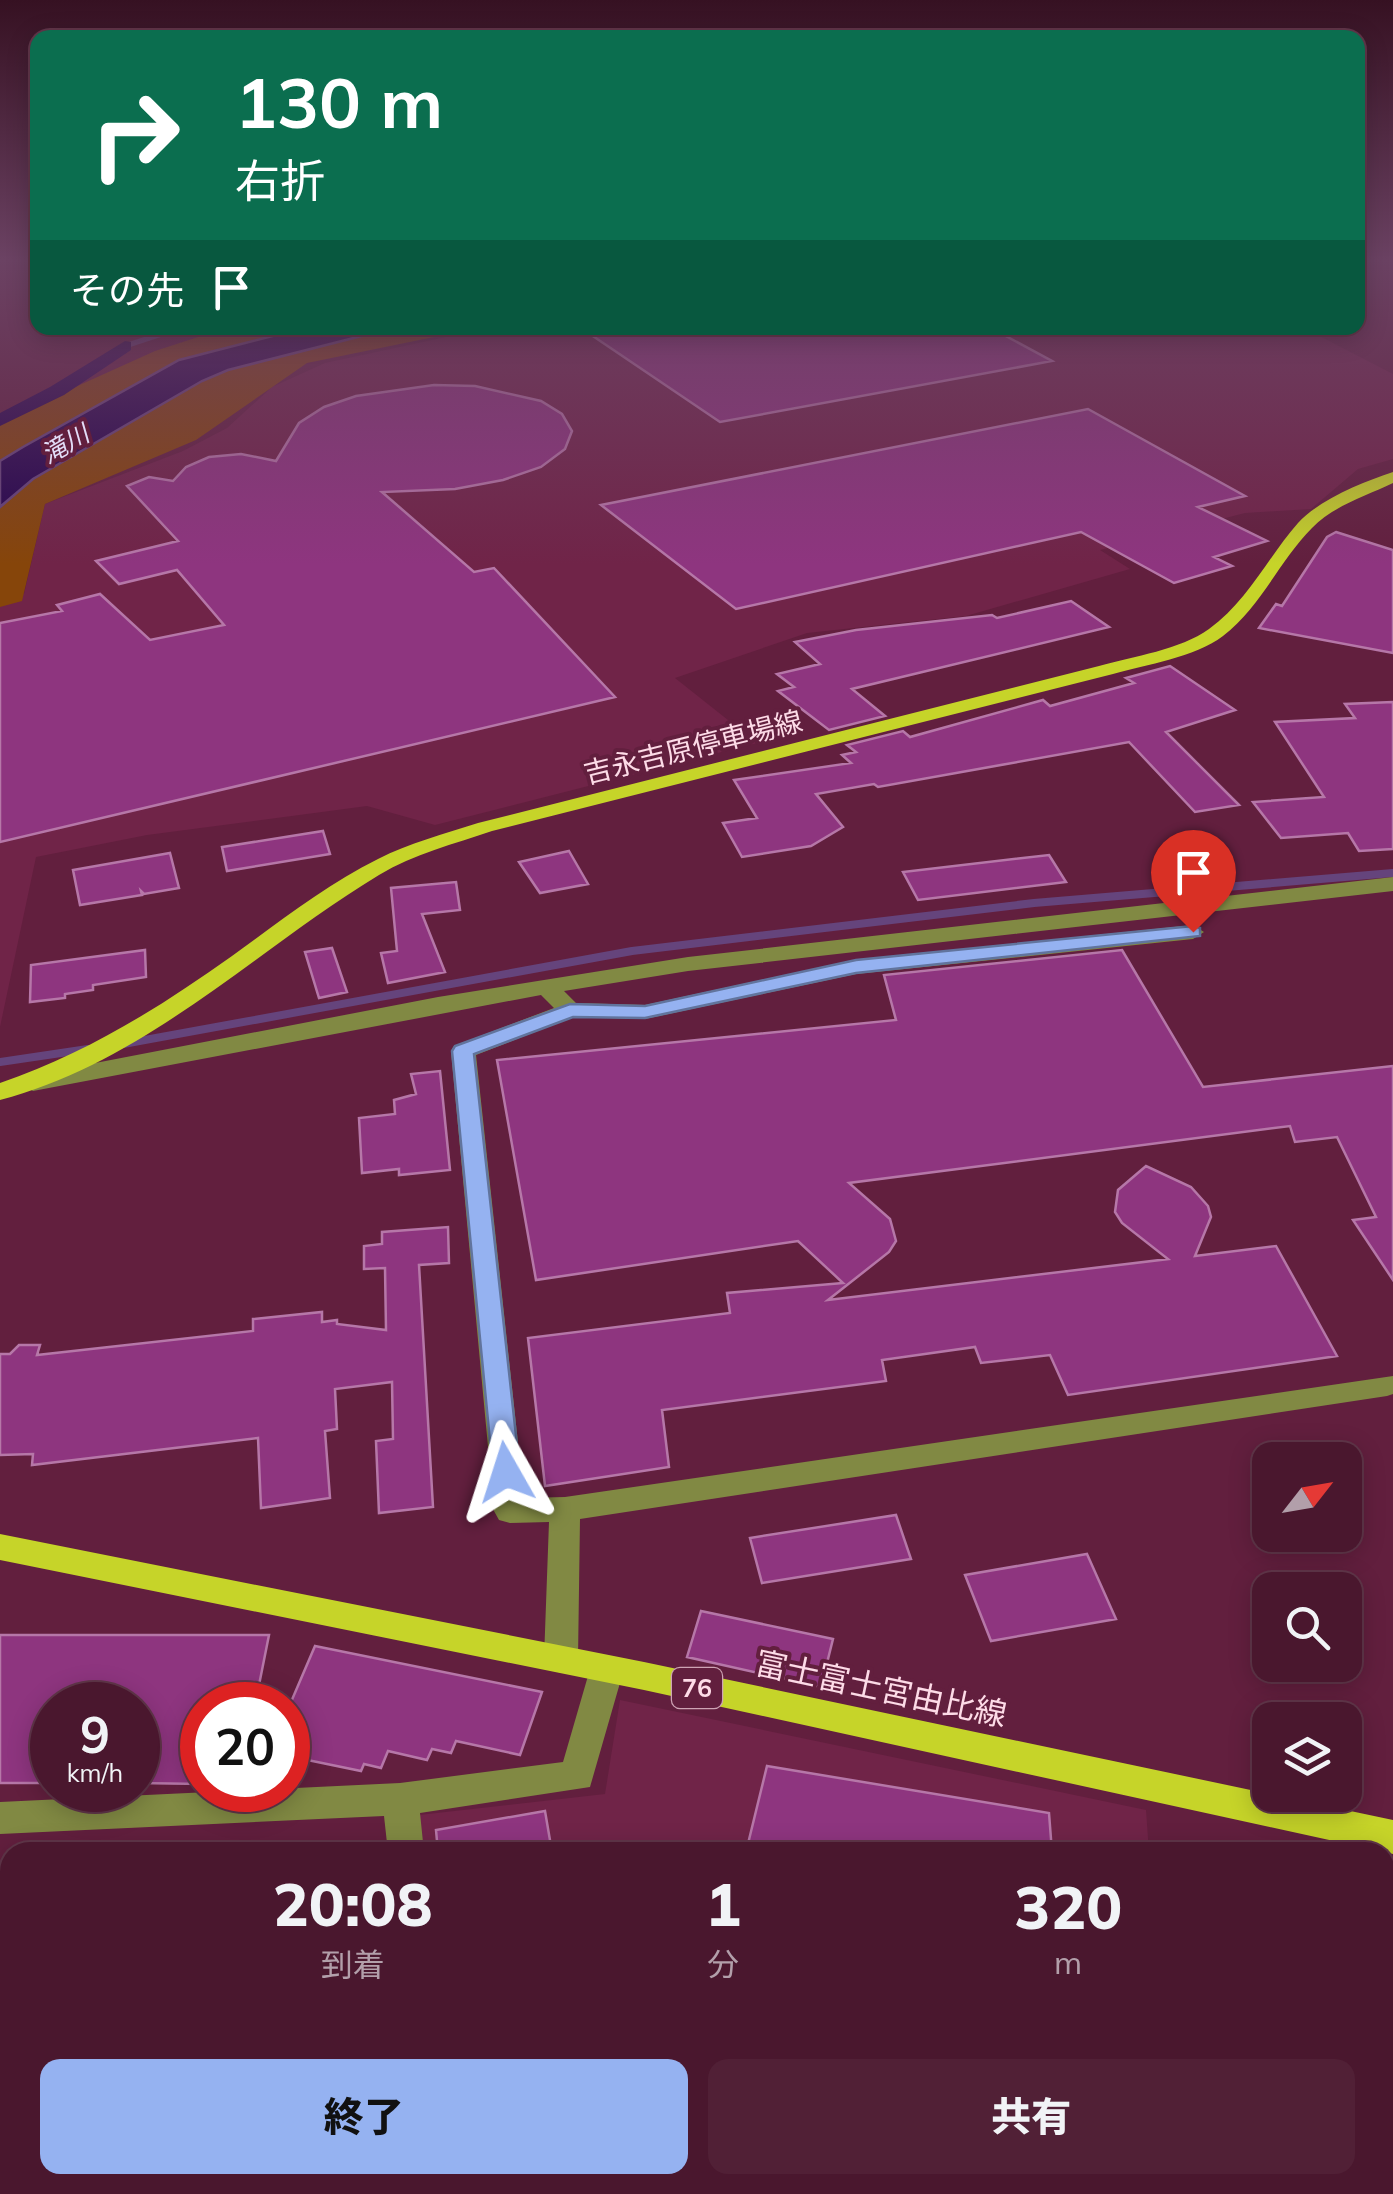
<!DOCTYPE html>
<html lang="ja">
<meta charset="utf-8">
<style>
:root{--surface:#4a172e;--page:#512036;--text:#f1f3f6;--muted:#b29faa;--line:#61364a;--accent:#95b2f1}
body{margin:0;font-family:Mulish,"Noto Sans JP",sans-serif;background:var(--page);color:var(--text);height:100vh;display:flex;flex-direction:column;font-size:38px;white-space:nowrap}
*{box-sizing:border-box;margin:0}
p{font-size:32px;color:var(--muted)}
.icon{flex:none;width:55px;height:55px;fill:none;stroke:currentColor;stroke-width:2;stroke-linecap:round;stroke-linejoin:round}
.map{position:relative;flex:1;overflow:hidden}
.panel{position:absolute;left:0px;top:1842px;width:1395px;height:352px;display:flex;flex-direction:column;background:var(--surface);border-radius:30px 30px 0 0;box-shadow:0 5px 25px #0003,0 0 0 2px var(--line)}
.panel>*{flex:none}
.top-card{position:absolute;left:30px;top:30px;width:1335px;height:305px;border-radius:20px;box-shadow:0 5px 25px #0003,0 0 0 2px var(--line);background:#0b6e4f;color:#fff;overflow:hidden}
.needle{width:65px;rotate:59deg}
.fabs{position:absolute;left:1252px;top:1442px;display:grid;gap:20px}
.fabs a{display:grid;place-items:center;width:110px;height:110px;border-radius:20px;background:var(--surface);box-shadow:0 5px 25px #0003,0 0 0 2px var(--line);font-size:50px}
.speed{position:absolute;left:30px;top:1682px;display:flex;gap:20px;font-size:50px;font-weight:700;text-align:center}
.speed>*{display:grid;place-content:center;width:130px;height:130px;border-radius:50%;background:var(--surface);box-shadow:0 5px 25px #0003,0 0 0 2px var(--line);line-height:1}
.speed small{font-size:25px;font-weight:400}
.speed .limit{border:15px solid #d22;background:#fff;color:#111}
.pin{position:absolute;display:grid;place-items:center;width:85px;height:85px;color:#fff;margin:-102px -42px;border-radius:50% 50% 50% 0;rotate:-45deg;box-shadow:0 0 10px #0007}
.pin .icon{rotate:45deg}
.me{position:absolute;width:110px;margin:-55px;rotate:354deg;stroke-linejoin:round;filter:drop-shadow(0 0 8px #0008)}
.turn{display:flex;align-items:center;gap:35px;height:210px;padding:0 40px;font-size:45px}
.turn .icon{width:130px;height:130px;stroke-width:2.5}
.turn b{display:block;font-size:70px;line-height:85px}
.then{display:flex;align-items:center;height:95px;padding:0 40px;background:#0003;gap:20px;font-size:38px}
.eta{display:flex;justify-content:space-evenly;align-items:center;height:170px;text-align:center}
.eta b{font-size:60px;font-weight:800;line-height:70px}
.cta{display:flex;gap:20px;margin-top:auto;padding:20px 40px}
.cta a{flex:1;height:115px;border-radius:20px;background:var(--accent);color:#111;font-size:40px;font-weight:800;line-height:115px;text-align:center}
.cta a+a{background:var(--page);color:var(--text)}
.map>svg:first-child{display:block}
</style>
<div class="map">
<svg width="1393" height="2194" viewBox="0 0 1393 2194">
<rect width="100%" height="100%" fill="#621f3e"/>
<path fill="#702448" d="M488 328H1304L1393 374V459L1358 469 1311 509 1245 513 1100 550 1130 569 966 616 807 633 675 678 757 743 435 825 367 806 147 835 36 857 0 1027V602L24 594 45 504 183 451 227 428 272 387 325 363Z
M620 1700 1146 1810 1149 1852H423L419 1815 605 1794Z
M462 2185H1231L1235 2194H464Z"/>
<path fill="#86450a" d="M226 328H478L307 363 196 440 45 504 22 601 0 607V421L155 351Z"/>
<path fill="#24044e" stroke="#65447c" stroke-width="2.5" d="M304 328H393L228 370 202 381 33 479 0 507V461L23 447 179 360Z"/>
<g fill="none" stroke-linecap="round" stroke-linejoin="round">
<path stroke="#65447c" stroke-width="5" d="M125 346 180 328"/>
<path stroke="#65447c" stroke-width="8" d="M123 1044 632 951 1034 903 1393 873
M0 1062 88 1049"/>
<path fill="#24044e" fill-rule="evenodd" d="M125 341 131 342V350L64 395 0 426V413L50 387Z"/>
</g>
<path fill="#8e357f" stroke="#b677a8" stroke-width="2.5" d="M581 328H991L1052 361 720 422Z
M434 385 475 386 541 401 562 414 572 431 565 449 541 467 503 480 455 489 382 492 474 572 494 568 615 697 0 842V623L62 611 57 605 100 594 150 640 224 625 177 570 119 584 96 561 178 541 127 486 149 477 173 481 186 467 209 457 241 454 276 461 299 423 324 407 356 396Z
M1088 409 1245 496 1198 507 1267 541 1214 557 1232 566 1174 583 1081 532 736 609 601 505Z
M1336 532 1393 550V653L1259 628 1276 604 1282 606 1327 537Z
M1071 601 1109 627 852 689 885 716 829 730 778 691 794 687 777 674 820 664 795 642 856 630 992 615 997 618Z
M1170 666 1235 710 1166 732 1239 805 1195 812 1129 742 878 787 874 784 816 794 843 827 811 846 742 857 723 823 757 818 734 780 851 763 842 755 856 752 847 745 903 731 910 737 1043 700 1050 706 1134 683 1126 678Z
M1393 702V849L1359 851 1348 833 1281 838 1253 802 1324 797 1275 722 1355 718 1345 704Z
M323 831 330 854 227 871 222 847Z
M569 851 588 884 540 893 519 862Z
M170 853 179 888 144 894 141 891 142 895 80 905 73 870Z
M1049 855 1066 882 918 900 903 872Z
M456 882 460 910 422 914 445 972 388 983 381 953 397 951 391 888Z
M332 948 347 992 319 998 305 952Z
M145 950 146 977 93 985V990L65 994V998L30 1002 31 965Z
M1122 950 1203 1087 1393 1066V1280L1353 1220 1376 1217 1337 1137 1295 1142 1290 1126 849 1183 890 1219 896 1241 889 1252 828 1300 1168 1259 1122 1223 1115 1212 1118 1190 1146 1166 1191 1187 1208 1206 1211 1217 1195 1256 1276 1246 1337 1356 1068 1395 1050 1355 981 1363 975 1347 882 1360 886 1381 662 1410 669 1467 545 1486 528 1338 730 1313 727 1293 843 1283 798 1241 536 1280 497 1060 896 1020 884 975Z
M440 1071 450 1170 399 1175V1169L362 1173 359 1118 395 1114 394 1100 416 1094 411 1074Z
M448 1227 449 1263 419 1265 433 1507 379 1513 376 1441 393 1439 392 1382 335 1389 337 1429 325 1431 330 1498 261 1508 258 1438 32 1465 33 1454 0 1455V1354H10L19 1345H40L37 1355 253 1331V1319L322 1312V1322L337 1320V1324L386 1330 385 1268 364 1269V1246L382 1244V1232Z
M896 1515 911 1559 762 1583 750 1538Z
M1087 1554 1116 1619 991 1641 965 1575Z
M701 1611 833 1639 821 1687 687 1657Z
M0 1635H269L255 1705H202V1784L138 1783V1705H52V1783H0Z
M315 1646 542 1692 520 1755 456 1741 451 1753 432 1749 427 1760 388 1751 381 1768 364 1764 361 1771 288 1756V1709Z
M767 1766 1049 1813 1052 1852H746Z
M545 1811 552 1852H438L436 1830Z"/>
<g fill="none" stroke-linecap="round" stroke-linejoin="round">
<path fill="#818943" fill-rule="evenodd" d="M1393 877V891L688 971 564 991 576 1003 645 1005 856 960 1193 925 1204 932 1193 939 856 974 645 1019 573 1017 476 1055 524 1498 565 1497 1393 1376V1394L1387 1396 580 1519 578 1659 573 1669 561 1673 549 1669 544 1659 549 1522 510 1523 499 1520 494 1511 451 1051 454 1046 554 1008 541 995 33 1091 21 1083 33 1075 438 997 688 957Z
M607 1655 619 1659 624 1669 590 1787 420 1813 424 1852H388L384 1816 0 1834V1802L400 1783 563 1762 590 1669 595 1659Z
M421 2185H463L464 2194H422Z"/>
<path fill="#c6d429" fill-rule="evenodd" d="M1393 472V483C1366 496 1333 506 1312 528 1279 561 1261 607 1223 636 1194 658 1147 664 1113 674L492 831C454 844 414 854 379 875 254 951 145 1062 0 1100V1083C85 1054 159 1008 232 956 279 922 326 885 378 859 409 843 444 834 478 823L1099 666C1134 656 1180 650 1209 629 1247 602 1268 557 1298 523 1320 499 1363 482 1393 472Z
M0 1534 644 1662 1393 1820V1854L644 1690 0 1560Z"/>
</g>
<linearGradient id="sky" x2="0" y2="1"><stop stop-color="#361122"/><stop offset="0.46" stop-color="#6b4263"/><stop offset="1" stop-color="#6b4263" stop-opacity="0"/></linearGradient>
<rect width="1393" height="564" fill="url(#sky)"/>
<path fill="#95b2f1" stroke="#61749d" stroke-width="2.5" d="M1193 926 1200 928V936L856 973 645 1018 573 1017 474 1054 520 1472 516 1480 506 1483 497 1480 493 1472 452 1051 455 1046 570 1004 645 1006 856 960Z"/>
<g text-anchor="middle" stroke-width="8" stroke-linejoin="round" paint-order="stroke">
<g font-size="25" font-style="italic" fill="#e3ddf8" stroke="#621f3e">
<text transform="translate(65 444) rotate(-30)" y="9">滝川</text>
</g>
<rect fill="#621f3e" stroke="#cea3b4" stroke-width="2.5" x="672" y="1668" width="50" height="40" rx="8"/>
<g font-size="25" font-weight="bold" fill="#fddbe7">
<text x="697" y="1697">76</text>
</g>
<g font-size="28" fill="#fddbe7" stroke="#621f3e">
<text transform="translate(693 747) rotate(-14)" y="10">吉永吉原停車場線</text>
</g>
<g font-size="32" fill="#fddbe7" stroke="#621f3e">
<text transform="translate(881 1689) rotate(12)" y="11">富士富士宮由比線</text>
</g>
</g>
</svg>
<div class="fabs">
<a><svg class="needle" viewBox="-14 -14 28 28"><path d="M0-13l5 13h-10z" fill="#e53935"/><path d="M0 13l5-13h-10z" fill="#b29faa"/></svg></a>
<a><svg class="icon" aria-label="search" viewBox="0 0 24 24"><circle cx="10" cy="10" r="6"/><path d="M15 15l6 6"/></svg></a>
<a><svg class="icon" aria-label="layers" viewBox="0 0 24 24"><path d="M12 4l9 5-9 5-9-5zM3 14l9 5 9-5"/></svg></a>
</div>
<div class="speed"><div>9<small>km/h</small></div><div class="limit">20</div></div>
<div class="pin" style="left:1193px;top:932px;background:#d93025"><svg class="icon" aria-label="arrive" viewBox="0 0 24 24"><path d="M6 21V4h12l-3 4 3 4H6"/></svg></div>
<svg class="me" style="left:506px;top:1472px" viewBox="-20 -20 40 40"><path d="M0-17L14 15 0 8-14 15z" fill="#95b2f1" stroke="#fff" stroke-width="4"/></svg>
<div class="top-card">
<div class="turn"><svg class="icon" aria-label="right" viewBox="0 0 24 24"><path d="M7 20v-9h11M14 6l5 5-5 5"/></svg><div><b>130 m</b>右折</div></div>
<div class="then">その先<svg class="icon" aria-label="arrive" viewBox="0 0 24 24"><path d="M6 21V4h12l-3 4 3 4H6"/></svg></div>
</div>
<section class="panel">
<div class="eta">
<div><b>20:08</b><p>到着</p></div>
<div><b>1</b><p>分</p></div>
<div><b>320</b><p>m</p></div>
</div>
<div class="cta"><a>終了</a><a>共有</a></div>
</section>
</div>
